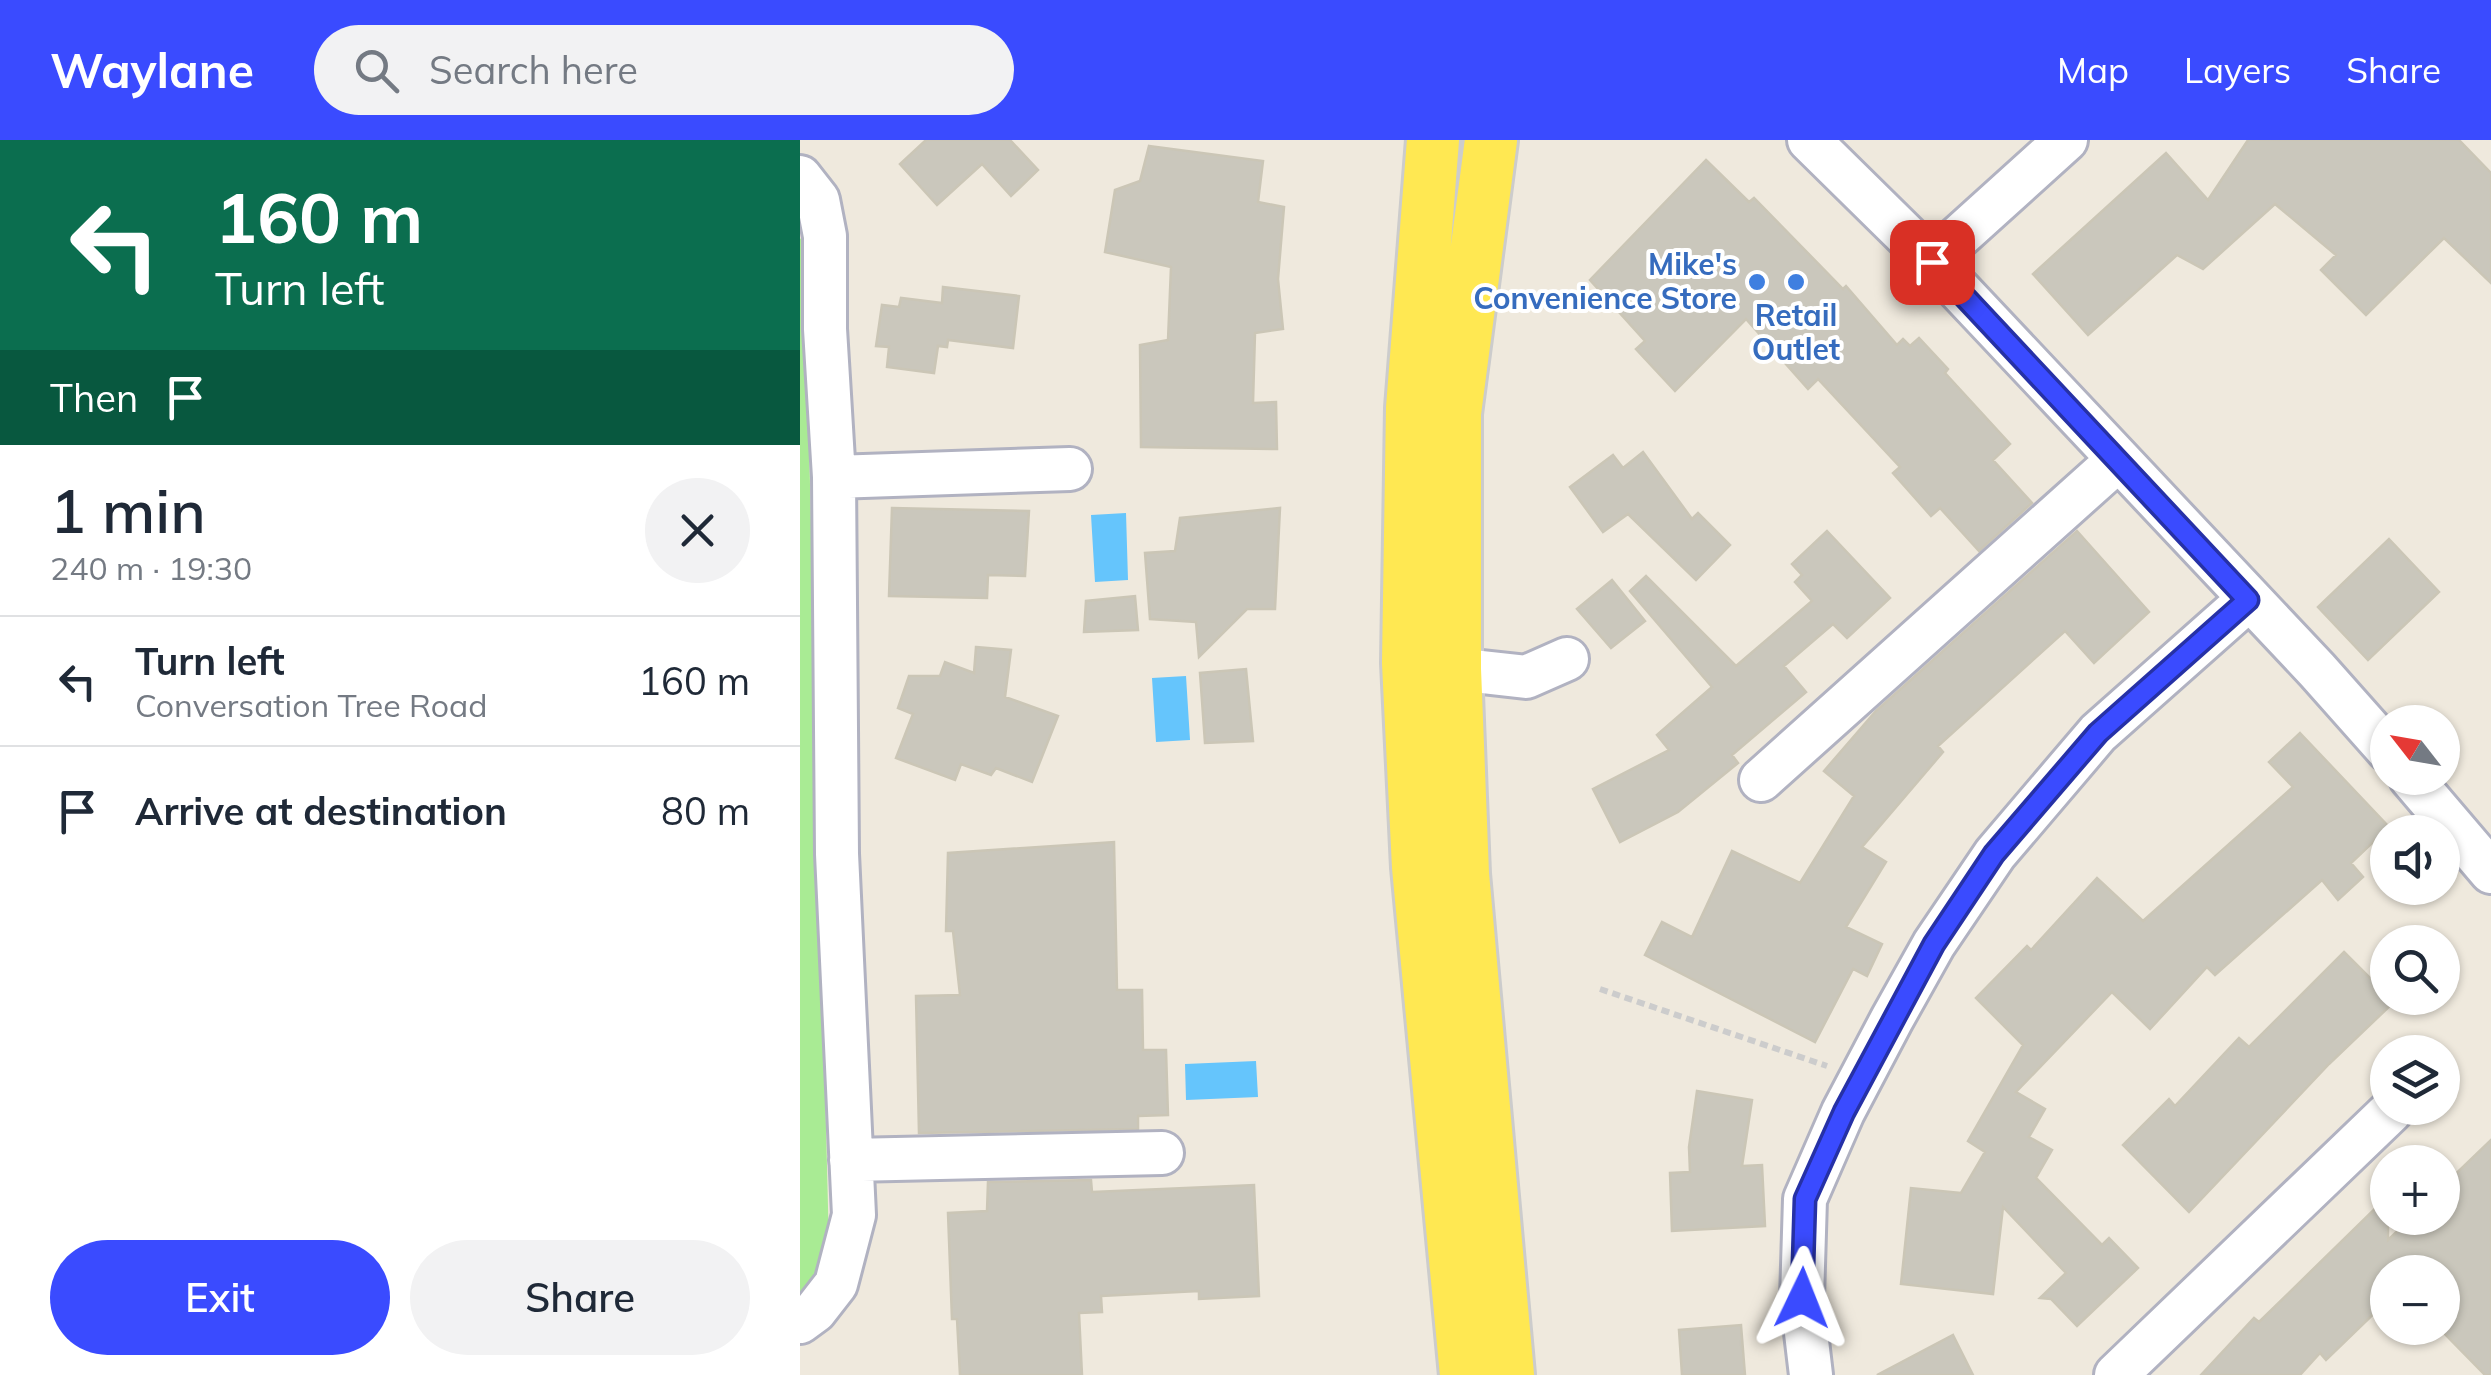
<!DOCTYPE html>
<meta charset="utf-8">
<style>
:root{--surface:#fff;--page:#f2f2f3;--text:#1f2937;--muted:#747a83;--line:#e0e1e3;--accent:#3a4bff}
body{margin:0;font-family:Mulish,sans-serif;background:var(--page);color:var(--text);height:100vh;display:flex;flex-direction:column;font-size:38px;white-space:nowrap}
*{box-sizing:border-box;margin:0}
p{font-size:32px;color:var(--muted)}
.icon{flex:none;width:55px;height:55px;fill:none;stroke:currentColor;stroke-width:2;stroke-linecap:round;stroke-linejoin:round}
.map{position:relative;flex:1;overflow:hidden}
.drawer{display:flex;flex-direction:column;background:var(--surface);width:800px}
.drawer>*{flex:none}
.hud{background:#0b6e4f;color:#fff;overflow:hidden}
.needle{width:65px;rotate:301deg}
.controls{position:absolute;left:1570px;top:565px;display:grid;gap:20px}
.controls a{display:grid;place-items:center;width:90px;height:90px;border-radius:50%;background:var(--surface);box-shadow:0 2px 8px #0004;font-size:50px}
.pin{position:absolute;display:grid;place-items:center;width:85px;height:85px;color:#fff;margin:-42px;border-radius:20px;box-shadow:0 5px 15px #0006}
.me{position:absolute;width:110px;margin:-55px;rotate:2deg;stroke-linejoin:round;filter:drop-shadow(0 0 8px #0008)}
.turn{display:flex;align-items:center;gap:35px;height:210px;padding:0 50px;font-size:45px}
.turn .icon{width:130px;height:130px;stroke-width:2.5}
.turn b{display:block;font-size:70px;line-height:85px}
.then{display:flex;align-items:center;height:95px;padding:0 50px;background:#0003;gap:20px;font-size:38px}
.round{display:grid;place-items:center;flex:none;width:105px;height:105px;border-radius:52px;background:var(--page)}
.head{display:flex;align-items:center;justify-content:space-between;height:170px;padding:0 50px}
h1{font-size:60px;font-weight:600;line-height:75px}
.cta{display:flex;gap:20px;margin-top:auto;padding:20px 50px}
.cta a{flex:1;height:115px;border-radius:60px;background:var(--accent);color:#fff;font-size:40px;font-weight:600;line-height:115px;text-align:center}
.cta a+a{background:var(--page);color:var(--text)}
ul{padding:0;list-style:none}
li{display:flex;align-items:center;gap:30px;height:130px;padding:0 50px;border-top:2px solid var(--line)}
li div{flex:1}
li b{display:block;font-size:38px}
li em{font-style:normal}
header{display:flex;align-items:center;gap:60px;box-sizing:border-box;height:140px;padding:0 50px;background:var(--accent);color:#fff}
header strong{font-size:48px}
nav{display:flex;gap:55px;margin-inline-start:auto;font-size:35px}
.search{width:700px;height:90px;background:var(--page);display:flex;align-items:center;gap:25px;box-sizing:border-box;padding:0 35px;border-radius:55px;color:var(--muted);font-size:38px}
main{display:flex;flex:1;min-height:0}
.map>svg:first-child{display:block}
</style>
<header>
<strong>Waylane</strong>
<div class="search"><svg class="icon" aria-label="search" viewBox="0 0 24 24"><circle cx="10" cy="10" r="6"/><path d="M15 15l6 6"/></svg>Search here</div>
<nav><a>Map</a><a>Layers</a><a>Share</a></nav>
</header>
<main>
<section class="drawer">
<div class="hud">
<div class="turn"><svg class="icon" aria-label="left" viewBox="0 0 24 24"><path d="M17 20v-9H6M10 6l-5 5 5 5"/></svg><div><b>160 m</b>Turn left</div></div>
<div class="then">Then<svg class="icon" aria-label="arrive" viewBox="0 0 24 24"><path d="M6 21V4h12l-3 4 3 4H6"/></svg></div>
</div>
<div class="head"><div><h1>1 min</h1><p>240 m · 19:30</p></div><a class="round"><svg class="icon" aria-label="close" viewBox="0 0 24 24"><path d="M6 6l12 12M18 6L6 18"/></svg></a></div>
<ul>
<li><svg class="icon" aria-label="left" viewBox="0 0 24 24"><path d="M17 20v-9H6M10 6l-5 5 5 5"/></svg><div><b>Turn left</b><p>Conversation Tree Road</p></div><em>160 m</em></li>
<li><svg class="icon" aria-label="arrive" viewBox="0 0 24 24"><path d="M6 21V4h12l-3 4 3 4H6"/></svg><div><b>Arrive at destination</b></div><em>80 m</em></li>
</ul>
<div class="cta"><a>Exit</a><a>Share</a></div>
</section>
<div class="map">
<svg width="1691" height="1235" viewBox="0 0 1691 1235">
<rect width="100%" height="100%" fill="#efe9dd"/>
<path fill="#a9eb94" d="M0 98 4 103 29 1107 14 1139 0 1159Z"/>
<path fill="#65c5fc" d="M326 373 328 440 295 442 291 375Z
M386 536 390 600 356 602 352 538Z
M456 921 458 957 386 960 385 924Z"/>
<path fill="#cac7bc" stroke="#cbc6b6" stroke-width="2.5" d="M126 0H210L238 30 211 56 182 24 137 65 100 24Z
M1448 0H1659L1691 33V143L1644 98 1566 175 1521 130 1536 115 1475 64 1403 129 1377 115 1288 195 1233 134 1366 13 1408 60Z
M349 6 463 21 458 62 484 67 478 139 483 189 455 193 453 263 476 262 477 309 341 307 340 205 368 200 371 127 305 112 315 50 340 41Z
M906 20 949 62 954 58 1043 149 1046 146 1097 205 1103 199 1110 206 1119 198 1148 229 1145 233 1210 304 1193 320 1232 363 1179 411 1140 368 1131 376 1093 333 1100 327 1018 239 1008 249 946 179 875 251 836 209 845 201 790 140Z
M143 147 219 156 213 208 148 200 147 207 138 206 134 233 87 227 89 207 76 206 82 165 99 167 101 158 142 163Z
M843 312 892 379 898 373 930 405 896 440 828 374 803 392 770 347 813 315 823 328Z
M92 368 229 371 225 436 188 435 187 458 89 456Z
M480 368 475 469H447L399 517 396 482 350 479 345 413 375 411 380 378Z
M1027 391 1090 458 1047 498 1033 484 984 526 1006 552 932 615 938 623 878 672 820 702 793 649 869 610 857 595 912 547 830 451 846 436 936 526 1012 461 995 442 1002 435 992 424Z
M1277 391 1349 472 1294 523 1265 491 1138 606 1143 612 1062 707 1086 722 1046 787 1082 804 1067 836 1053 829 1015 902 845 815 862 782 892 797 932 711 1000 743 1054 656 1024 631 1076 571Z
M1589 399 1639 452 1568 520 1518 467Z
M812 440 845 481 811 508 777 469Z
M335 456 338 490 284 492 286 461Z
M176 507 211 510 205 557 258 576 232 642 196 628 191 635 161 624 155 640 96 618 113 574 98 568 109 536H140L145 522 174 533Z
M446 529 453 601 405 603 400 533Z
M1500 593 1589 687 1551 723 1563 737 1538 760 1522 740 1415 835 1407 827 1350 889 1312 852 1216 952 1245 969 1229 997 1252 1010 1236 1038 1302 1105 1309 1098 1338 1128 1277 1186 1251 1159 1240 1158 1266 1133 1203 1067 1193 1154 1101 1144 1111 1048 1161 1053 1185 1012 1168 1001 1223 905 1176 858 1227 806 1231 810 1297 738 1343 781 1493 647 1469 622Z
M314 702 317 850H342L343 910H366L368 975 338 976V989L119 993 116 856 160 855 153 791H146L148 713Z
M1544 812 1594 862 1529 924 1389 1072 1323 1005 1369 959 1375 966 1439 898 1449 907Z
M897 951 952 960 942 1026 962 1025 965 1086 872 1091 870 1033 890 1032 889 1007Z
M1691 1000V1235H1685L1639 1188H1642V1132H1588V1160L1526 1220 1520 1213 1500 1235H1401L1454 1178 1459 1182 1588 1056V1100L1611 1078H1642V1047Z
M291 1040 292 1052 454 1045 459 1156 399 1159V1151L301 1156 302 1172 279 1173 282 1235H160L157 1179H152L148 1073 187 1071 188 1042Z
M941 1185 945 1235H882L879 1190Z
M1153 1195 1173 1235H1077Z"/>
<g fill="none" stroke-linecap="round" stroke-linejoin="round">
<defs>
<path id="minor" d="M1009 0 1132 121 1517 530 1588 610
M0 37 18 60 25 96V189L34 337 37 714 54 1075 36 1144 15 1171 0 1182
M1132 121 1266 0
M34 337 270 329
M655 529 726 537 767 519
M1611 638 1691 732
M961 640 1318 320
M51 1020 362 1013
M1011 1235 1002 1159 1005 1059 1043 972 1092 879 1134 804 1195 714 1298 593 1448 460
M1316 1235 1591 971"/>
<path id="major" d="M633 0 612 268 608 523 618 727 666 1235
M691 0 655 273V529L663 734 708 1235"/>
</defs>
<use href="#minor" stroke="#b1b2c1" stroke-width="48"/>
<use href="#major" stroke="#ccc" stroke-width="58"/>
<path stroke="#ccc" stroke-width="6" stroke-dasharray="8 5" stroke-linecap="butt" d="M800 849 1027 926"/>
<use href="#minor" stroke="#fff" stroke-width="42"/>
<use href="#major" stroke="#ffe852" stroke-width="52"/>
</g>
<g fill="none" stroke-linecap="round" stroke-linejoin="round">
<defs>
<path id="route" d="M1002 1158 1005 1059 1044 972 1134 804 1194 714 1298 593 1448 460 1132 122"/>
</defs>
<use href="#route" stroke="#2631a6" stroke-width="25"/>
<use href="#route" stroke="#3a4bff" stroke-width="18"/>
</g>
<g fill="#3f7fe0" stroke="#fff" stroke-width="4">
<circle cx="957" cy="142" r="10"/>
<circle cx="996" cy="142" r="10"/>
</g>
<g text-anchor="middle" stroke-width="8" stroke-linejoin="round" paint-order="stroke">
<g font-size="30" font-weight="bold" fill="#366cbe" stroke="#fff" text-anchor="end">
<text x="937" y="135">Mike's<tspan x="937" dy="34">Convenience Store</tspan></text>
<text x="996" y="186" text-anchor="middle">Retail<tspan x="996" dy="34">Outlet</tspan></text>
</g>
</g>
</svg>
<div class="controls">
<a><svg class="needle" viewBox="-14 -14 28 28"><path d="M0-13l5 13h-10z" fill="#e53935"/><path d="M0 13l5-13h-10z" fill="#747a83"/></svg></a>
<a><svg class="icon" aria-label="sound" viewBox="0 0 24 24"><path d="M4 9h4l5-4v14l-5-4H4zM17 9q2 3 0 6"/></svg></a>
<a><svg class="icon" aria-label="search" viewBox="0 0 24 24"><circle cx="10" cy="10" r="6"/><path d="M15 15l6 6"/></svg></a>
<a><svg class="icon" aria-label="layers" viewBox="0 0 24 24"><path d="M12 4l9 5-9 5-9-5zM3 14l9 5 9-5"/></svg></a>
<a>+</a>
<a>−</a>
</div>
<div class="pin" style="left:1132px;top:122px;background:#d93025"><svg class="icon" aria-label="arrive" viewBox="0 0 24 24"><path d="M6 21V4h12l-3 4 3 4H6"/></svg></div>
<svg class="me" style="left:1002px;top:1158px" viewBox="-20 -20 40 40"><path d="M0-17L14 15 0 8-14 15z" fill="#3a4bff" stroke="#fff" stroke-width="4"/></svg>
</div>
</main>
